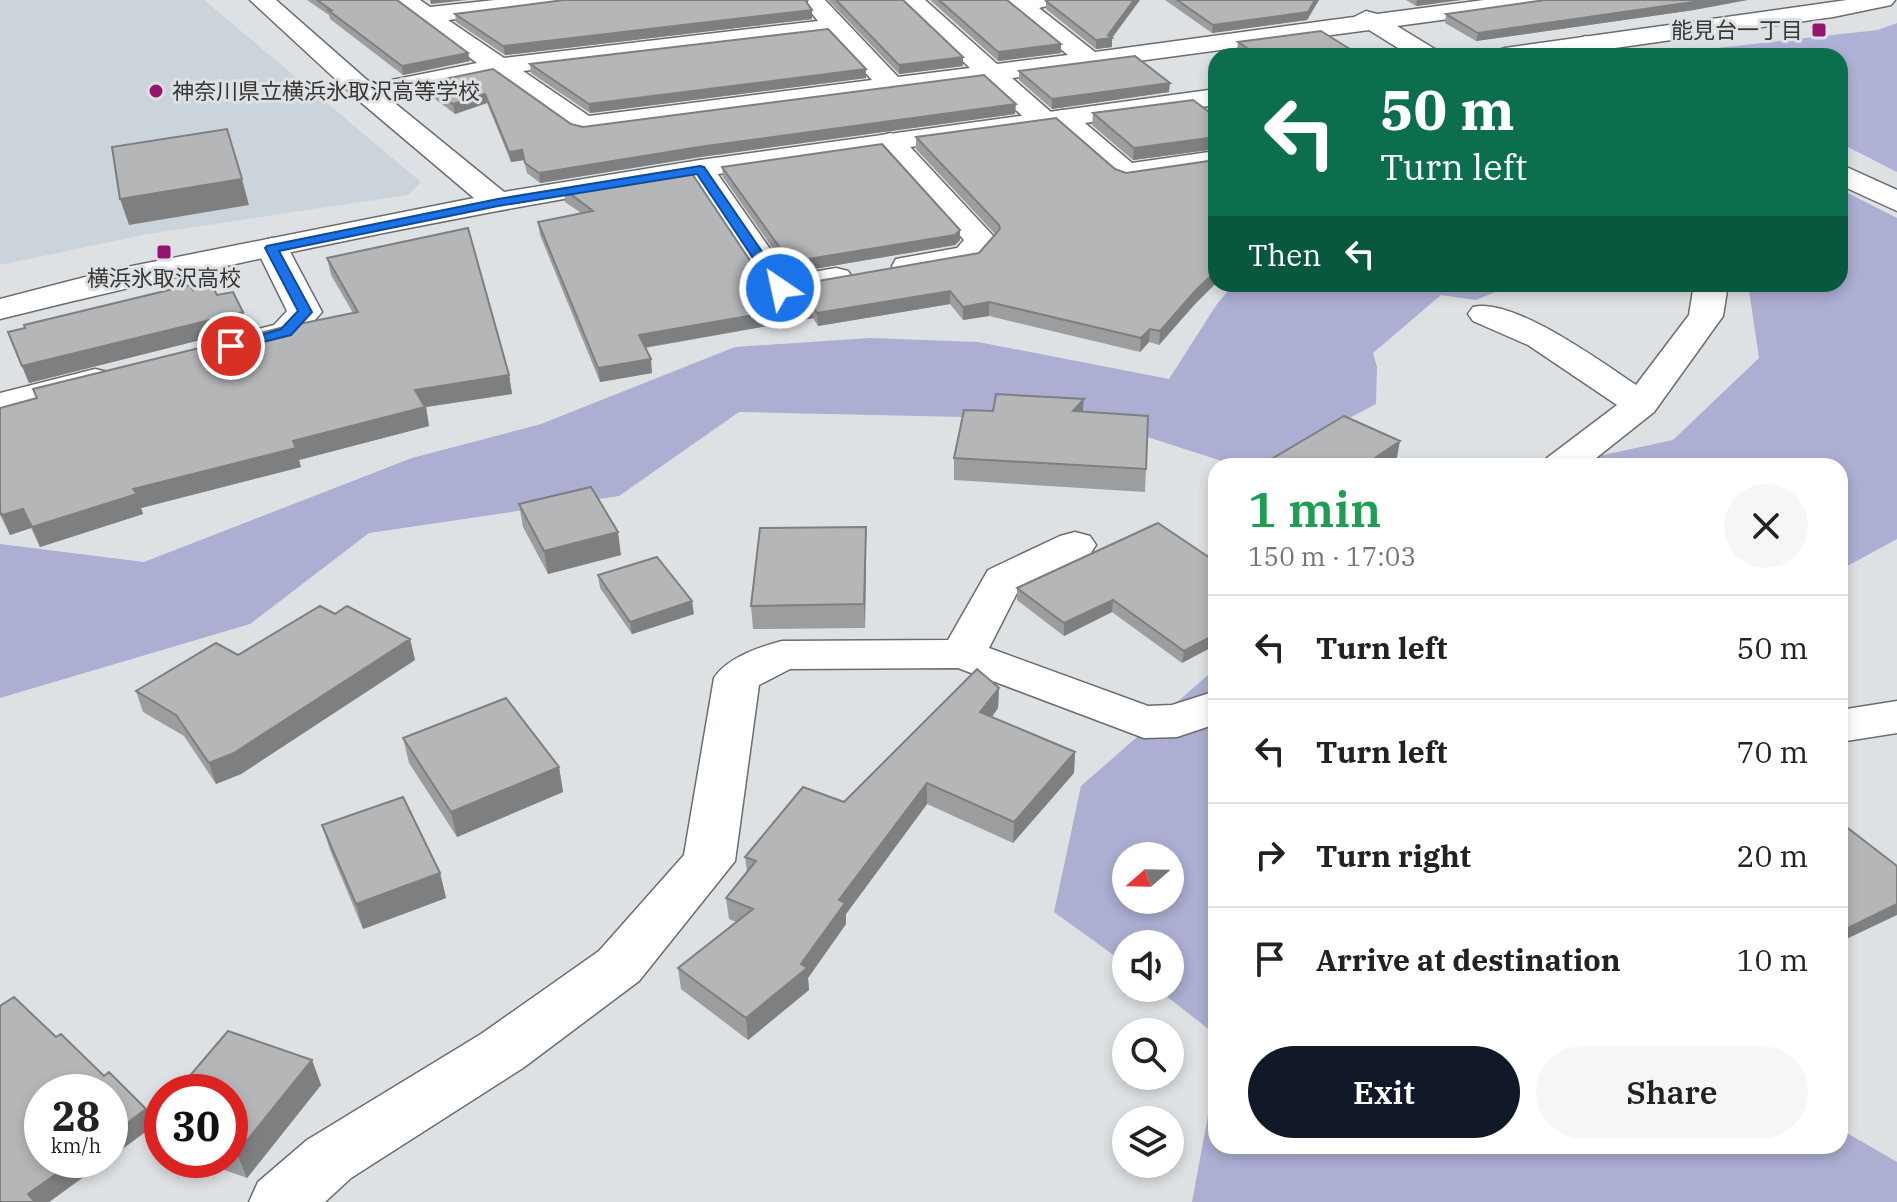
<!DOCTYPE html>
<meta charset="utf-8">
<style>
:root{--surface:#fff;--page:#f6f6f6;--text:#222;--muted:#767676;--line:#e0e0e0;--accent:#111827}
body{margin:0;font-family:"IBM Plex Serif","Noto Sans JP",serif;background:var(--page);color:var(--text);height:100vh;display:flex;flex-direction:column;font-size:30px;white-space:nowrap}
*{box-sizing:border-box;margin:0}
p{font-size:26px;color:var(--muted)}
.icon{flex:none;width:44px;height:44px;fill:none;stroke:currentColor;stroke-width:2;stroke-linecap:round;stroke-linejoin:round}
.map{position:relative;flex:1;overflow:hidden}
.panel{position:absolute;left:1208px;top:458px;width:640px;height:696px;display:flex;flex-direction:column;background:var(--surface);border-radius:24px;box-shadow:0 4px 12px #0003}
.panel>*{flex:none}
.hud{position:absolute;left:1208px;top:48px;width:640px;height:244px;border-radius:24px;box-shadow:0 4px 12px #0003;background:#0b6e4f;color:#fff;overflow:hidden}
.needle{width:52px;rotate:250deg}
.controls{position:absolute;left:1112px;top:842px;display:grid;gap:16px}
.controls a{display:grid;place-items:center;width:72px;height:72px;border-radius:50%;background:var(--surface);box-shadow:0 4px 12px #0003;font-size:40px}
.speed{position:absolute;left:24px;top:1074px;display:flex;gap:16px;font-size:40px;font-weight:700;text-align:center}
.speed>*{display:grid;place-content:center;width:104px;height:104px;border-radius:50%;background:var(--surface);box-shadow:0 4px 12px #0003;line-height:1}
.speed small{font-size:20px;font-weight:400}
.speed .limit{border:12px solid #d22;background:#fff;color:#111}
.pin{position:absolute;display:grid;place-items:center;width:68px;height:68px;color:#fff;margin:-34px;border:4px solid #fff;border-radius:50%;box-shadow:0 2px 8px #0007}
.me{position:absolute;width:88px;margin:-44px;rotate:326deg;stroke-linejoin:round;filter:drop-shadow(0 0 6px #0008)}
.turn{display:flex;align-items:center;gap:28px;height:168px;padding:0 40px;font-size:36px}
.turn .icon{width:104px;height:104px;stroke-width:2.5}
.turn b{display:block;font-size:56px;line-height:68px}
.then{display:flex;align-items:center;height:76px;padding:0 40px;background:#0003;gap:16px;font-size:30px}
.round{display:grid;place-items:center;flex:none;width:84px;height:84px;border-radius:42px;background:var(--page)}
.summary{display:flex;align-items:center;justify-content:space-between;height:136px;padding:0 40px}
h1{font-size:48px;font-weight:600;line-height:60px;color:#1e9e55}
.cta{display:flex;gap:16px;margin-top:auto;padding:16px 40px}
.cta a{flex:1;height:92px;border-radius:48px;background:var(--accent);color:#fff;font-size:32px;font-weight:600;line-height:92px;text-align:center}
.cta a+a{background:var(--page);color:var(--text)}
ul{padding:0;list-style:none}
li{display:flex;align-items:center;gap:24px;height:104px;padding:0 40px;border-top:2px solid var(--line)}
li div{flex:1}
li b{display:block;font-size:30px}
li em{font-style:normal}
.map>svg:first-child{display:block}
</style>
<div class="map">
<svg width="1897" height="1202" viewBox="0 0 1897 1202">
<rect width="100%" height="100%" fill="#dee1e3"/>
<path fill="#ccd4db" d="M0 0H204L421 182 408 195 148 234 0 265Z"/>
<path fill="#b0b1d6" d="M1897 23V172L1840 143V56L1662 54 1878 30Z"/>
<path fill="#acaed2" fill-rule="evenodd" d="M1840 189 1897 218V539L1840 570V466H1552L1673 440 1759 358 1748 284H1840Z
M1234 284H1514L1476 300 1441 295 1373 353 1377 367 1376 404 1258 466H1237L1095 420 739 412 619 496 369 533 250 624 0 698V544L144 562 412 458 541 424 735 347 870 338 978 342 1169 379 1217 304Z
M1216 668V1035L1156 988H1170V944H1126V964L1054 912 1081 786ZM1126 856H1170V900H1126Z
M1216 1072V1146H1840V1129L1897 1162V1202H1192Z"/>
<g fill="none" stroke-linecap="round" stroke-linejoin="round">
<defs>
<path id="street" d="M392 0H420L430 7 495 0H571L567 5 559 7 448 20 504 58 818 21 805 5 809 0H825L898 77 970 68 899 0H925L997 64 1068 55 1010 8 1006 3 1008 0H1055L1051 5 1039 8 1095 52 1354 17 1366 11 1377 14 1484 0H1550L1546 5 1538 7 1397 26 1438 51 1442 56H1411L1369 30 1012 78 1052 113 1062 110 1072 112 1132 163 1216 151V169L1126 182 1116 179 1055 126 1044 129 1034 127 985 81 584 133 574 131 495 75 366 101 357 99 353 93 357 87 477 63ZM830 34 872 80 589 116 523 71Z
M1586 36 1619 51 1623 56C1604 56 1586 59 1573 44L1577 39Z
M890 133 900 136 997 240 978 263 908 276 896 273 892 266 896 259 957 248 964 240 876 142 880 136Z
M700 160 710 163 789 276 836 268 848 271 853 278 848 285 780 298 768 295 685 169 690 163Z
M1840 164 1897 190V211L1840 185Z
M272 238 283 241 288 248 322 312 298 339 239 355 227 351 221 344 227 337 274 325 287 311 256 248 261 241Z
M1694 284H1728L1723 316 1654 412 1586 466H1541L1547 458 1617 405 1528 345 1473 321 1468 314 1473 307C1513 297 1601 362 1636 385L1689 315Z
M95 369 108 372 113 380 108 388 0 415V393Z
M1075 532 1090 536 1096 545 1090 554 1020 587 989 648 1148 706 1172 705 1216 691V724L1177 737 1144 738 958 668 790 669 759 685 735 861 639 981 523 1068 351 1178 325 1202H249L258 1182 307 1140 481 1034 599 951 684 855 714 678C727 658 759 647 782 641L948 640 988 570 1060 536Z
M1897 701V733L1840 742V710Z"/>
<path id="secondary" d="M250 0H276L375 87 504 192 700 160 1216 89V105C976 139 735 167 497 211 331 242 165 278 0 319V299L112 270 474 198 357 99Z
M1847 0H1895L1891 5 1833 17 1559 56H1492L1496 51 1505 48Z"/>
</defs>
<use href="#street" stroke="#6a6c6e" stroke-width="3"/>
<use href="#secondary" stroke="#6a6c6e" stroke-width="3"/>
<use href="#street" fill="#fff" fill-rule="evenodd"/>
<use href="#secondary" fill="#fff" fill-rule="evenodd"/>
</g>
<path fill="#9b9d9e" d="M307 0H397L468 53 470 61 403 75 330 19 329 15Z
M828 0H903L963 57V66L899 74Z
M930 0H1007L1061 53 998 61Z
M1165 0H1319L1307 20 1212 33Z
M1406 0H1461L1416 6Z
M1046 1 1112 38V47L1096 49 1046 9Z
M559 2 812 10V19L505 55 456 22 455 14Z
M1694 10 1476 41 1445 23 1446 14Z
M1238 42 1361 56H1245L1237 51Z
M530 64 866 69V78L590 113 531 73Z
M493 69 571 124 583 127 1015 114 700 157 540 183 527 173 524 160 511 162 487 103 455 114 426 92 425 83Z
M1019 71 1169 92 1052 109 1019 80Z
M1093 113 1216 117V149L1133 160 1092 125Z
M916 137 1115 169 1126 173 1216 160V283L1195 304 1159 345 1149 342 1140 352 989 316 963 320 950 304 818 326 813 318 645 348 652 373 600 382 540 235 538 222 581 213 565 202 564 189 765 283 778 288 979 253 995 234 916 149Z
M722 167 960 240 955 245 790 273 723 177Z
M327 258 509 375 512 394 426 407 429 426 299 460 301 467 141 508 143 514 40 547 31 528 10 535 0 515V408L353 313 331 275Z
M193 290 217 295 243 312 248 328 29 383 8 332Z
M993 411 1146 469 1145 492 954 480V458Z
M519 504 621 555 548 574 523 527Z
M866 550 865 628 753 629 751 606Z
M1216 562 1182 663 1112 612 1064 636 1017 600V588Z
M598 575 694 614 632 634 600 588Z
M335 614 410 639 415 660 241 774 216 784 184 736 143 712 136 691 238 655Z
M999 688 998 708 992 717 1075 752 1074 773 1013 843 927 804 846 914V924L808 978 809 990 748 1040 681 989 678 968 736 922 729 919 726 898 747 872 745 857 844 802Z
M403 738 559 767 563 792 457 837 409 763Z
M322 825 440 873 446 898 363 929 330 850Z
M14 997 56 1037 61 1034 104 1076 109 1072 146 1109 151 1120 162 1108V1148L152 1127 110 1158V1092H42V1160H107L49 1202H0V1006Z
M312 1060 321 1085 247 1178 196 1160H230V1092Z"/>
<path fill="#7e7f81" d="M430 0H467L431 4Z
M1134 0H1140L1112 38V47L1096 49V40L1108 35Z
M1315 0H1319L1307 20 1212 33 1213 25Z
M1417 0H1461L1416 6Z
M1707 0H1748L1694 10 1476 41 1478 33Z
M812 10V19L505 55 503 46Z
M1061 44V53L998 61V52Z
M468 53 470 61 403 75 402 66Z
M963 57V66L899 74V65Z
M866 69V78L590 113 589 104Z
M1170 83 1169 92 1052 109V99Z
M485 94 487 103 455 114 453 104Z
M1016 104 1015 114 700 157 540 183 539 173 699 147Z
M1216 137V149L1133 160 1134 148Z
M522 150 524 160 511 162 509 152Z
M242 179 249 205 129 225 120 199Z
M960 230V240L955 245 790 273V262Z
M1216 271V283L1195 304 1159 345 1160 331 1196 290Z
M950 291V304L818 326 817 313Z
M989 302V316L963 320V307Z
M812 305 813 318 641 348 639 335Z
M243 312 248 328 29 383 22 366Z
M1150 329 1149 342 1140 352 1141 338Z
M651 359 652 373 600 382 598 368Z
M509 375 512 394 426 407 429 426 299 460 301 467 141 508 143 514 40 547 32 527 133 489 293 441 415 390Z
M1084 399 1082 420 1073 411Z
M1400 441 1396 463 1391 466H1363Z
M23 509 31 528 10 535 2 515Z
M866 527V550L865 628 864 604Z
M618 532 621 555 548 574 544 551Z
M1113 600 1112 612 1064 636V623Z
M692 601 694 614 632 634 630 622Z
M1216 634V645L1182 663 1184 651Z
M410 639 415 660 241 774 216 784 209 763Z
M999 688 998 708 980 733V712Z
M1075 752 1074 773 1013 843 1014 822Z
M559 767 563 792 457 837 451 812Z
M927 783V804L846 914V924L808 978 809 990 748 1040 746 1018 801 964 839 900Z
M440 873 446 898 363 929 356 904Z
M1897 904V915L1840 942V932Z
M312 1060 321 1085 247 1178 237 1153Z
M146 1109 153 1123 150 1122 152 1127 110 1158V1136Z
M76 1160H107L49 1202H32L28 1194Z"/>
<path fill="#b4b6b8" stroke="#7e7f81" stroke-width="2" d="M317 0H397L468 53 402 66 328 10H331Z
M564 0H805L812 10 503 46 455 14Z
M836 0H903L963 57 899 65Z
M939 0H1007L1061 44 998 52Z
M1049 0H1134L1108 35 1112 38 1096 40 1046 1Z
M1177 0H1315L1308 12 1213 25Z
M1545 0H1707L1478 33 1446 14Z
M828 29 866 69 589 104 530 64Z
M1321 31 1361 56H1259L1238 42Z
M1135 56 1170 83 1052 99 1019 71Z
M493 69 571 124 583 127 984 75 1016 104 699 147 539 173 525 163 522 150 509 152 485 94 453 104 425 83Z
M1193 100 1216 117V137L1134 148 1093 113Z
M1056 118 1115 169 1126 173 1216 160V271L1196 290 1160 331 1150 329 1141 338 989 302 963 307 950 291 817 313 812 305 639 335 651 359 598 368 538 222 593 211 564 189 689 169 765 283 778 288 979 253 1000 229 999 225 916 137Z
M227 129 242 179 120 199 112 147Z
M882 144 960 230 955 235 790 262 722 167Z
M468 228 509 375 415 390 425 407 293 441 296 448 133 489 137 494 32 527 23 509 2 515 0 511V408L37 398 33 389 284 327 358 312 327 258Z
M190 285 193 290 212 286 217 295 233 292 243 312 22 366 8 332 25 328 24 325Z
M996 394 1084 399 1073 411 1148 416 1146 469 954 458 964 410 993 411Z
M1344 416 1400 441 1363 466H1265L1263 464Z
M591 487 618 532 544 551 519 504Z
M1158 523 1216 562V634L1184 651 1113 600 1064 623 1017 588Z
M866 527 864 604 751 606 760 528Z
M657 557 692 601 630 622 598 575Z
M320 606 335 614 347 606 410 639 234 753 209 763 176 715 136 691 216 643 238 655Z
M977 669 999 688 980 712 1075 752 1014 822 927 783 839 900 845 903 801 964 807 968 746 1018 678 968 753 909 726 898 756 861 745 857 803 787 844 802Z
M506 698 559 767 451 812 403 738Z
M403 797 440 873 356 904 322 825Z
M1840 822 1897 866V904L1840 932Z
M14 997 56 1037 61 1034 104 1076 109 1072 146 1109 110 1136V1092H42V1160H76L28 1194 35 1202H0V1006Z
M228 1031 312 1060 237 1153 230 1150V1092H176Z
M162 1108V1126L150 1122Z"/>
<path fill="#1a73e8" stroke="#114b97" stroke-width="2" d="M700 166 704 167 787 288 785 291H775L697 174 498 206 279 251 312 312 291 335 231 350 224 346 281 329 298 311 265 248 267 246 498 199Z"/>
<g fill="#931570" stroke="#dee1e3" stroke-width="3">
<rect x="1811" y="22" width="16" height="16" rx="4"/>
<circle cx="156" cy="91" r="8"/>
<rect x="156" y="244" width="16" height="16" rx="4"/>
</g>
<g text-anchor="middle" stroke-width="6" stroke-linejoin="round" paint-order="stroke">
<g font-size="22" fill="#353637" stroke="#dee1e3" text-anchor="end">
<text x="1803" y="38">能見台一丁目</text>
<text x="172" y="99" text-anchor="start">神奈川県立横浜氷取沢高等学校</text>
<text x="164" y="286" text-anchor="middle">横浜氷取沢高校</text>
</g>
</g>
</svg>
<div class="controls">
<a><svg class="needle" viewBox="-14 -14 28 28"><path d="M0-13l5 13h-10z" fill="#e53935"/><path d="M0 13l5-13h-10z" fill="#767676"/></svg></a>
<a><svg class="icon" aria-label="sound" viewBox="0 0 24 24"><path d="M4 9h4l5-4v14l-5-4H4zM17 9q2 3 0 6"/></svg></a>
<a><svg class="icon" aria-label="search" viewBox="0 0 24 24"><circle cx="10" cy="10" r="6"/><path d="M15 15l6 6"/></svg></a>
<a><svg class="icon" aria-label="layers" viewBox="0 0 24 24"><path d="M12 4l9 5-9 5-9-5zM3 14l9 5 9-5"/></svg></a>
</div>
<div class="speed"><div>28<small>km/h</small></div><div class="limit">30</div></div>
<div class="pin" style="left:231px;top:346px;background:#d93025"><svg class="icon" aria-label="arrive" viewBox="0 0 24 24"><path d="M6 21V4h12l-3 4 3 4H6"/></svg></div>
<svg class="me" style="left:780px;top:288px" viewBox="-20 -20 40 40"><circle r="17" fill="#1a73e8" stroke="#fff" stroke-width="3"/><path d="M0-11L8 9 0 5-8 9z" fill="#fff"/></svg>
<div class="hud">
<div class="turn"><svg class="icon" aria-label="left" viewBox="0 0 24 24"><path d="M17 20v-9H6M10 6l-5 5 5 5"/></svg><div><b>50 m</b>Turn left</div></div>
<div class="then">Then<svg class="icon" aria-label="left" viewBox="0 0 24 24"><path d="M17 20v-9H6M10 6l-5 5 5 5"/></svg></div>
</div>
<section class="panel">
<div class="summary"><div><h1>1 min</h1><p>150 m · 17:03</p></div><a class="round"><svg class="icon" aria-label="close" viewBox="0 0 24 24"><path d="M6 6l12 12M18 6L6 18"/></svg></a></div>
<ul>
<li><svg class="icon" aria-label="left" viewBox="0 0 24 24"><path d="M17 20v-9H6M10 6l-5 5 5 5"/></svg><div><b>Turn left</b></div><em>50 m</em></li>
<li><svg class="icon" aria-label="left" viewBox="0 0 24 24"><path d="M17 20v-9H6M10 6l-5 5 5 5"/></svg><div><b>Turn left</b></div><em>70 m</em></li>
<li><svg class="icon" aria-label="right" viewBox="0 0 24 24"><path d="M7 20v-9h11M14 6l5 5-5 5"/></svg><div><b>Turn right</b></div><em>20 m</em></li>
<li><svg class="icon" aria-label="arrive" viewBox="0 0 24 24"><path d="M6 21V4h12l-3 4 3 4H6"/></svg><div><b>Arrive at destination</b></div><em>10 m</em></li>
</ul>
<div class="cta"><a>Exit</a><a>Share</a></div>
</section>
</div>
